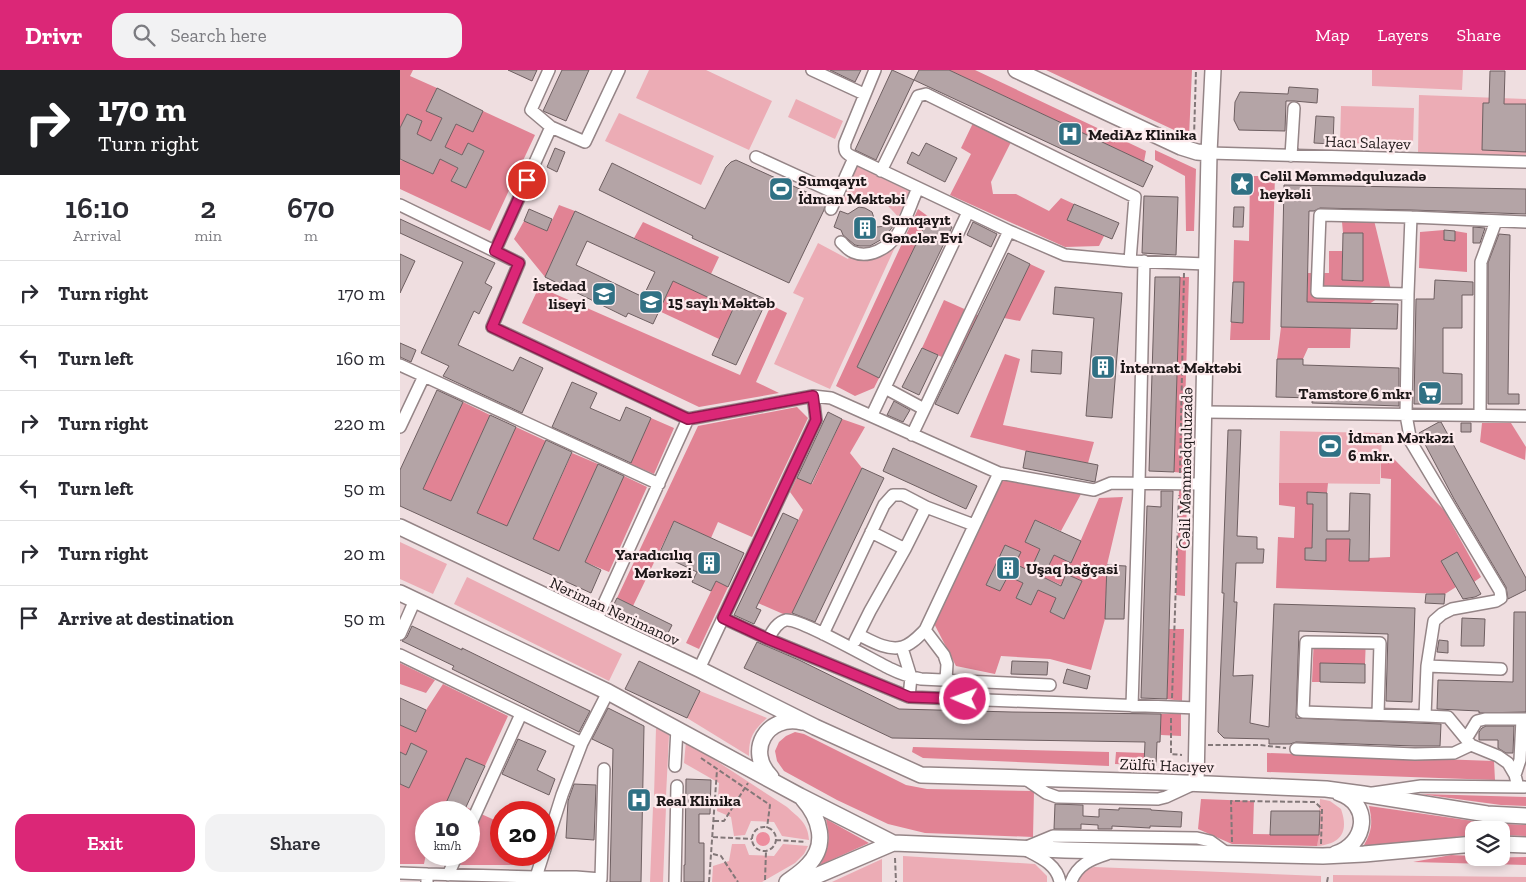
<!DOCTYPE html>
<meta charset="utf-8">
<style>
:root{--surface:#fff;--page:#f2f2f3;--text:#2b2b33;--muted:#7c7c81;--line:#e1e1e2;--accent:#db2777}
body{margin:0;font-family:"Zilla Slab",serif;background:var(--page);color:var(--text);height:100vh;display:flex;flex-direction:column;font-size:19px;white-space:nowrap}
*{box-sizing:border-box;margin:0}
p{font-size:16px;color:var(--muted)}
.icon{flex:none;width:28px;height:28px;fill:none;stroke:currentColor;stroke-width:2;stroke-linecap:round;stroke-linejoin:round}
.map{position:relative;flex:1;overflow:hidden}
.details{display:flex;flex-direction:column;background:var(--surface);width:400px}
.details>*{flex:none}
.guide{background:#202124;color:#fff;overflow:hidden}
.controls{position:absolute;left:1065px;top:751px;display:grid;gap:10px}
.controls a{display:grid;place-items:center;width:45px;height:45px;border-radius:10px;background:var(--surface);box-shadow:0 2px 8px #0003;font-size:25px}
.speed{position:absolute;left:15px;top:731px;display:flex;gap:10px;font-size:25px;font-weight:700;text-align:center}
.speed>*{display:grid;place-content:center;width:65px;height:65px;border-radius:50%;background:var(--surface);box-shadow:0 2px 8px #0003;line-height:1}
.speed small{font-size:12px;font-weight:400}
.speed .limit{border:8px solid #d22;background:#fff;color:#111}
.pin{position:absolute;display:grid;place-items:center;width:42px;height:42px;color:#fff;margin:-21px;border:2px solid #fff;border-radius:50%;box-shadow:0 1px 5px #0007}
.me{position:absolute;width:55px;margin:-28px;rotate:272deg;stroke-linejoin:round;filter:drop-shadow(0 0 4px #0008)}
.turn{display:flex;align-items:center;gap:18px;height:105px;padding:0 15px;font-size:22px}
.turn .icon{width:65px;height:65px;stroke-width:2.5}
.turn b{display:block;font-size:35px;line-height:42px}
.eta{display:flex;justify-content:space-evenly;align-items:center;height:85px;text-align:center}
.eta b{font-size:30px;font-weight:600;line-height:35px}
.cta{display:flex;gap:10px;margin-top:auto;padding:10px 15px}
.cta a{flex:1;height:58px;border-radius:15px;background:var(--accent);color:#fff;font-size:20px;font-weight:600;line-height:58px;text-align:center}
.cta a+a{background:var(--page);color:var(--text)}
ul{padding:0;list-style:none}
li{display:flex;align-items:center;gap:15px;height:65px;padding:0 15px;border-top:1px solid var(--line)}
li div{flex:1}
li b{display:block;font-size:19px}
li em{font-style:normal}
header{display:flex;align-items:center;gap:30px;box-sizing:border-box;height:70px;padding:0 25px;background:var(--accent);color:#fff}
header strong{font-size:24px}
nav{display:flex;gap:28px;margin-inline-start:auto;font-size:18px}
.search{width:350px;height:45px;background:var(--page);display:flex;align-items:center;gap:12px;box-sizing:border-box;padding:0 18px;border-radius:15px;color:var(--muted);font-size:19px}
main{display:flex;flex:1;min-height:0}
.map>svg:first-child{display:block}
</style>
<header>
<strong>Drivr</strong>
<div class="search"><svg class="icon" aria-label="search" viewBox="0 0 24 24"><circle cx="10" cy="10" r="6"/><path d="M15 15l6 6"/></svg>Search here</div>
<nav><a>Map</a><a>Layers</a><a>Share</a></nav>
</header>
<main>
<section class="details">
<div class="guide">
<div class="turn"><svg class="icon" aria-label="right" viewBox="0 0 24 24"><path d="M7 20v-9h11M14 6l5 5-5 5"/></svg><div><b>170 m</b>Turn right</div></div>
</div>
<div class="eta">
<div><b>16:10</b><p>Arrival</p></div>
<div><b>2</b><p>min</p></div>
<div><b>670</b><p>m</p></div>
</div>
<ul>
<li><svg class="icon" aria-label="right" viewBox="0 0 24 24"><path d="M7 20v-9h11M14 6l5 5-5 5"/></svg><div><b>Turn right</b></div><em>170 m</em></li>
<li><svg class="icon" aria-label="left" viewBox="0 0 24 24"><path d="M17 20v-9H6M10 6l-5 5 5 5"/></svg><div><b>Turn left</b></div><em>160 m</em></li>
<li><svg class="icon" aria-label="right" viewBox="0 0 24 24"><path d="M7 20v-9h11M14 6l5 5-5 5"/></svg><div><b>Turn right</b></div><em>220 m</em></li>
<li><svg class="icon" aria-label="left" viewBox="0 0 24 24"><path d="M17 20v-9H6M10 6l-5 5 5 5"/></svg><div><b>Turn left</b></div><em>50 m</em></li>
<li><svg class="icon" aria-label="right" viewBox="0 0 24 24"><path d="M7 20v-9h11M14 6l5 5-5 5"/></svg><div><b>Turn right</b></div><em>20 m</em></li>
<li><svg class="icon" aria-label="arrive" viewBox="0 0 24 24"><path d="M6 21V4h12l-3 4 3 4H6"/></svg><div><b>Arrive at destination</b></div><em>50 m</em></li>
</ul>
<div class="cta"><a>Exit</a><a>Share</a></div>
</section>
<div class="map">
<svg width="1126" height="812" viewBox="0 0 1126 812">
<rect width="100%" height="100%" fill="#efdee0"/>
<path fill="#ecacb5" d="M249 0H306L372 31 349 80 236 28Z
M972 0H1063L1062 20 972 16Z
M1019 25 1126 29V86L1018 83Z
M396 29 443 51 435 69 388 47Z
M941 36 1014 38 1013 74 940 73Z
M219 43 314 86 301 115 205 71Z
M455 95 511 122 498 147C478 122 464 120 436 137Z
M418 173 448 189 450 186 483 184 496 175 430 319 374 294 404 228 393 223Z
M880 361 982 363 980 414 879 413Z
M0 472 47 494 33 524 0 509Z
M67 507 222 584 209 611 54 534Z
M300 621 367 648C353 661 349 667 349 686L287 648Z
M256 658 269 665 266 726H254Z
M286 671 387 737C399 748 408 753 409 770L382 766 374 752 351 751 345 765 334 766 331 747 317 741 319 713 284 693Z
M920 729 930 731 941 739C949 762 941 774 917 776Z
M253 737H266L263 812H250Z
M332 774H345L349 785 374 786 383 774 408 776 404 784 395 793 362 812H312L313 796 329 791Z
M503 786 635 794 647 806V812H503Z
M482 789V812H432L434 811Z
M694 797 921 806V812H679C680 804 687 799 694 797Z
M933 805 1126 807V812H933Z"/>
<path fill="#e18394" d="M0 0H13L10 6 37 18 26 41 42 48 31 71 17 64 22 51 7 44 0 58Z
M549 0H575L746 81 744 92Z
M646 0H792L789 67Z
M83 41 135 65 90 161 0 119V90L4 91 11 76 18 97 33 104 40 89 58 98 51 111 66 118 84 81 68 73 63 85 45 77 56 54 73 62Z
M573 53 611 72 591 112 593 124H616L649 141 661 128 674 134 668 150 704 166 699 176 665 177 550 125 571 84 561 78Z
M755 80 796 99 794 161H786L785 106 755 90Z
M850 106H875L870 270H830L831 252 843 253 844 213 833 212 834 170 849 171Z
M159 135 175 141 145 207 114 169 124 151 147 161Z
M518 139 529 147 457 297 479 308 474 318 455 326 436 316Z
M941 141 972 142 991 220 969 234 907 232 908 203H929V181H942V210L963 211V163H943Z
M243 152 319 187 311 204 234 168Z
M1044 160V170L1055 171V161L1067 163V202L1019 198 1020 162Z
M630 194 645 201 620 251 604 248Z
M780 207H789L783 403 774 402Z
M273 211 333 239 319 269 259 241Z
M139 217 340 305 371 235 387 243 356 312 379 323 299 337 122 253Z
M544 230 578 245 555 293 522 278Z
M881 257 951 258 950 278H908L903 289H877Z
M605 284 620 289 603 355 694 372 688 393 626 381 570 367Z
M63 332 90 345 51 431 23 419Z
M397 337 408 348 352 467 318 452 311 468 274 451 233 536 217 528 298 356Z
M251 348 274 358 254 404 230 394Z
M442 349 465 357 450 383 462 398 390 547 358 533 403 440 390 422 397 407 412 414Z
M1082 353H1111L1126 377 1125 390 1080 372Z
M116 357 146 371 107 456 77 443Z
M172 383 198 394 159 481 133 469Z
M994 389 1044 440 1081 507 1074 512 1057 482 1041 491 1056 517 1045 524 876 518 878 467 894 468 895 437 879 435V413H928L927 423 907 422V433L913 434 912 478H905V490L926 491V469H950L949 491H968L969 488 990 487 991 409 981 408V390Z
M224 406 247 417 209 502 185 492Z
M602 410 681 424 661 461 635 450 625 472 640 479 630 501 615 494 620 482 605 475 586 515 600 521 608 506 623 513 616 528 631 535 638 520 656 528 650 542 664 549 682 511 666 504 661 515 643 507 654 485 671 493 699 428 723 427 707 495 705 549 691 600 650 589 601 586 595 604 556 596 528 542Z
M779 420 787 421 785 526 776 525Z
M316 511 328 517 299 579 286 573Z
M769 559H784L782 631 767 629Z
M914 566 966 567 965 594 920 593V612H912Z
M0 593 35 610 26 623 0 614Z
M43 614 108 646 85 696 66 689 42 742H26V784L24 794H0V714L9 718 27 681 11 673 6 685 0 682V655L16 662 26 640Z
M761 644H781V666L761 665Z
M395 662 404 664 506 715 527 719 634 721 633 767 525 763 488 754 437 730 384 701 377 691 375 681 379 672 386 666Z
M513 677 709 682V696L523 688 512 682Z
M716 682 744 683V695L715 694Z
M867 683 1094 691 1095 710 867 702Z
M1020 724 1126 727V736L1101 735Z
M801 729 854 731 853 764 919 765 917 776 832 774 798 759Z
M969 736 1087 753 1126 755V766L1101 765V760H1074V765L963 777C972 761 973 753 969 736Z
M66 737 101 753V785H129L127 795H46V785H69V742H64Z
M426 749 469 773 420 795C430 777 430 768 426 749Z
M1051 785 1074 786V788L1126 787V795L1013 792Z"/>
<path fill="#ed8d9e" d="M356 769a7 7 0 1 1 14 0a7 7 0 1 1-14 0Z"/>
<path fill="#b4a4a6" stroke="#6e5f61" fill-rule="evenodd" d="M108 0H137L132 11Z
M162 0H189L166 51 143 41Z
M430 0H461L455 12Z
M492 0 514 10 476 90 455 80Z
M519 0H549L753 96 743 117 514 10Z
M1090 1H1105L1104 34H1126V82L1082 80 1083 33H1089Z
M889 17 918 19 917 33 894 31H886L885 61 839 60 834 50 835 32 840 22 888 24Z
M37 18 83 41 73 62 56 54 45 77 62 85 68 73 84 81 66 118 51 111 58 98 40 89 33 104 0 89V58L7 44 22 51 17 64 31 71 42 48 26 41Z
M916 46 934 47 933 74 914 73Z
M526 73 557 88 545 112 507 93 512 82 519 86Z
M155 78 165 82 157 102 147 97Z
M336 90 426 131 424 140 389 213 292 168 293 166 199 120 212 93 305 139 326 97 331 92Z
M884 115 1126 119V144L1011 140 920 138 914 141H909L907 232 998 234 997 259 881 257Z
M744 126 778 127 776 185 742 183Z
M674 134 719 153 712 169 667 150Z
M459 137 465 138 472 142 477 157 494 155 484 168 470 176H460L455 175 443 165 441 160 434 157 440 141 448 144Z
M834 137H844L843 157H833Z
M129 139 152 149 147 161 124 151Z
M175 141 367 230 336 295 312 285 333 239 273 211 253 254 228 243 226 247 145 207ZM187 171 255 202 243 227 176 195Z
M529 147 552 157 479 308 457 297Z
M0 149 95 193 85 213 92 217 79 244 74 241 58 275 113 301 120 287 143 298 122 343 43 306 49 296 21 283 63 192 0 163Z
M573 152 597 164 591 177 567 165Z
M1073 157 1085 158 1080 173H1073Z
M1044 160 1055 161V171L1044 170Z
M943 163H963V211L942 210Z
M1099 164 1110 165 1108 324H1119V334H1088V193Z
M608 183 630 194 558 344 535 334Z
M0 184 15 191 0 223Z
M755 207H780L774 402 749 401Z
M1035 210 1073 212V225H1062V258H1043V303L1062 304V334H1014L1016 229H1034Z
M833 212H844L843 253 831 252Z
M655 217 722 223 712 348 686 346 694 248 653 244Z
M0 273 16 280 11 292 0 287Z
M522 278 538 285 519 325 502 317Z
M632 280 662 282 661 304 631 302Z
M877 289H903V295L999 298V336L912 333V328L876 327Z
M172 312 197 323 190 338 220 351 226 337 251 348 231 393 152 357Z
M37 320 63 332 23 419 51 431 90 345 116 357 77 443 107 456 146 370 172 382 133 469 159 481 198 394 224 406 185 492 201 500 191 523 0 436V400Z
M494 331 510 340 503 352 487 345Z
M428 342 442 349 411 414 397 408Z
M1039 352H1041L1126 508V520L1108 529 1106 517 1054 429 1019 363Z
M1061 353H1071V362H1061Z
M828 360H841L837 466 857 467V479H864L863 493H836L834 532H837L833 606 853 605 850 653 869 657 874 534 1015 538 1012 632 986 631 988 564 899 561 896 648 1041 654 1040 676H1015L896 672 890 674H869V669L824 668 818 662 824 523H822Z
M493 378 577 416 566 439 483 401Z
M626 381 698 395 695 412 623 398Z
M462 398 484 408 415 552 392 543Z
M761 421H773L767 629 741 628 747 436 761 437Z
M907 422 927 423V461H949L950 423 970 424 969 491H949L950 469H926V491L905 490V478H912L913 434H907Z
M383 443 398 450 356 538 361 540 354 554 334 545Z
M635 450 681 471 671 493 654 485 643 507 661 516 666 504 682 511 664 549 650 542 656 528 638 520 631 535 616 528 623 513 608 506 600 521 586 515 605 475 621 482 615 494 630 501 640 479 625 472Z
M274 451 344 483 328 517 316 511 311 521 292 512 297 502 259 484Z
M1057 482 1081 524 1075 527 1063 529 1041 491Z
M707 495 726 496 724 549H705Z
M1026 524H1045L1044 534 1025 533Z
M217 528 272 555 266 567 211 540Z
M1114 542H1126V642L1079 643V641L1037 639 1038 610 1113 612Z
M1062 548 1085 549 1084 576H1061Z
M12 556 62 580V578L190 641 179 662 52 599 54 596 2 571 7 567Z
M1039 570 1048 571V583L1037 582Z
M357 572 399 590 499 639 612 642 761 644 760 672H757L756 696 744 695 745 672 492 668 344 598Z
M239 591 300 621 287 648 225 619Z
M612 591 648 592 647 605 611 604Z
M920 593 965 594V613L920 612Z
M667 599 690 606 687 619 663 613Z
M0 628 26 640 16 662 0 655Z
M208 638 244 656 241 812H210L213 679 192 669Z
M1086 656H1114L1113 683H1106L1098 678V670H1079V662L1082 658Z
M118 669 146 681 137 700 155 709 149 725 102 704Z
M11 673 27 681 9 718 0 714V682L6 685Z
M66 688 85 696 66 737 64 742H42Z
M286 709 311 710 310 744H299V773H304V812H284V795H285Z
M174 714 196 715 194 770 166 768 168 731Z
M655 734 683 735V746L699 747V739L719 740V738L751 739V740L782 742 781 757 750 756V758L712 756V759H698V755L681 754V759H654Z
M871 741H920L919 765H870Z"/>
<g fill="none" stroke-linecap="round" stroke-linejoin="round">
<defs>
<path id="minor" d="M149 0 131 40 151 57 185 72 219 0
M412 0 464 24
M475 0 445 73C444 80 445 83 451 86L609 161 665 185 730 191 806 194
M809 83 1126 92
M891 86 894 38
M356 87 437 124
M481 101 518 26 526 24 735 127 730 191
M0 135 119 193 92 257 288 349 196 551
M431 139 454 88
M1011 147 1008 224 917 222 920 145 1011 147 1126 152
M441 172C445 176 448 180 453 182 469 189 488 178 497 165 506 151 511 133 518 118
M95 181 151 57
M1008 224 1006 345 1011 372 1100 521 1101 528 1096 531 1052 539 1042 544 1034 551 1027 596 1025 646 1048 647 1071 675 1098 686 1108 693 1115 705 1118 717
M0 295 24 306 0 357
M24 306 259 414
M485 318 524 339
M804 342 1126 346
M472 345 568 142
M1080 345 1081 192 1096 151
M288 349 413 326 431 328 599 403 694 420 711 413 802 414
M512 365 609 161
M471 462 505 479
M323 548 416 350 413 326
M525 560 544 585 547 594 546 610
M0 564 15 530
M423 564 484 435 493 425H503L526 437
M459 565C471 571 488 581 502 577 511 575 519 566 525 560L599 403
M368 569C372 562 377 552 386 550 400 548 474 591 491 599 501 604 511 607 521 609L650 615
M455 571 470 541 505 479 526 437 574 455
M502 578 511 607 509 627
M0 585 182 673
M1027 596 1101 599
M299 599 323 548 368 569 509 627 797 638
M732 636 739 413 744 191
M978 644 980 573 906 572 903 642 1025 646
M1066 669 1077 651 1085 649H1126
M896 679 1015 684 1054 683 1071 675
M275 696 277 658
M1115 705 1120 690 1122 649
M624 708 646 723 657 727 758 729 766 727 794 714
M973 723 1021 716 1124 717
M69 758 121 644
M624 778 653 766 797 768 810 771 828 784
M624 779C639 787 657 794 660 812
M144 782 162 725 182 673 208 622
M143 785 136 807H176V812
M0 803 27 804V812
M27 804 136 807
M48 805 57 785
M176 807 201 809 204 699
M275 812 277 716
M671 812C677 795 691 789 707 784"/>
<path id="major" d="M616 0 781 77 797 82 809 83
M0 457 299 599 415 657 521 705 761 712 926 719 963 724 1087 744 1126 746
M0 523 208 622 400 726 493 773 665 780 923 786 964 784 1074 774
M371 707C345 681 367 644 402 652
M796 713 809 83 813 0
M1101 774 1126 775
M935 784C967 774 972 734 939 723
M387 812C394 807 402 802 408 795 428 775 420 748 403 729
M402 812 493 773"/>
</defs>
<use href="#minor" stroke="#958587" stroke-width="14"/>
<use href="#major" stroke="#958587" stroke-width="18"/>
<path stroke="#827778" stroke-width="2" stroke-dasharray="5 2.5" stroke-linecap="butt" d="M794 67 796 0
M780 403 784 203
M772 628 779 425
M771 648V684L782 685
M808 675H860L886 678
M301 688 370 735 367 758
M314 751H324L348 713
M352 769a12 12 0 1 1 24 0a12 12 0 1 1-24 0Z
M313 767 352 769
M376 770 406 772
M832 772 831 731 915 732 922 739 921 774
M313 784 321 786 338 812
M495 788 496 812
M365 810 366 781
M309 812 317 700
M927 812 928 807"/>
<use href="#minor" stroke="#fff" stroke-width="11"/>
<use href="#major" stroke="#fff" stroke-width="15"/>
</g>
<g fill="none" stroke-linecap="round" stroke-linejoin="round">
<defs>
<path id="route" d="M127 110 95 181 119 193 92 257 288 349 413 326 416 350 323 548 368 569 509 627 565 629"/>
</defs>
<use href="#route" stroke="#8e194d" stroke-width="12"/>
<use href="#route" stroke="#db2777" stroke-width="9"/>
</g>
<defs>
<symbol id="hospital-square" viewBox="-11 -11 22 22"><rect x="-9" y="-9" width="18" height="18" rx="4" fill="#307184" stroke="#fdebed"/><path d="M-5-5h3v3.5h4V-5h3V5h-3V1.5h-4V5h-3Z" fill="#fff"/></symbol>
<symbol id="sight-square" viewBox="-11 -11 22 22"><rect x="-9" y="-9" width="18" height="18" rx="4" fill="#307184" stroke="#fdebed"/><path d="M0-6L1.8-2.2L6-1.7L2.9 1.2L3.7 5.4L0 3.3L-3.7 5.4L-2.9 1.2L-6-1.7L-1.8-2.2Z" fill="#fff"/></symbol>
<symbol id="stadium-square" viewBox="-11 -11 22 22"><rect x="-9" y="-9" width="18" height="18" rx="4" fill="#307184" stroke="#fdebed"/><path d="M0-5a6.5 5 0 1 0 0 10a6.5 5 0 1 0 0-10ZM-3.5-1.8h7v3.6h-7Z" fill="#fff"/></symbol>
<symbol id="building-square" viewBox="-11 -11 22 22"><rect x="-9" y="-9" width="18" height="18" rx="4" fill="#307184" stroke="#fdebed"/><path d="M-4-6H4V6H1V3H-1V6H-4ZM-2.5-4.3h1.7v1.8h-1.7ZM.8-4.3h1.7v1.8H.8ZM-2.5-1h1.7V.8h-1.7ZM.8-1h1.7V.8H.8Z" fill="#fff"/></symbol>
<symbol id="school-square" viewBox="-11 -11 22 22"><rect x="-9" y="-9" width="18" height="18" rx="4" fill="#307184" stroke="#fdebed"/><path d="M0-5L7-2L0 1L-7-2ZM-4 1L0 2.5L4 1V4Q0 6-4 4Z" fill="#fff"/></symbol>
<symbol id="supermarket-square" viewBox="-11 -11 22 22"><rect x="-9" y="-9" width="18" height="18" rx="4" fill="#307184" stroke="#fdebed"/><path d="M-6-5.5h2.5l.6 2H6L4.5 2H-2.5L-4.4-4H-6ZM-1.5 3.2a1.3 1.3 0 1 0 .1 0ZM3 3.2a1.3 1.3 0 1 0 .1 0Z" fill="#fff"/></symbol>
</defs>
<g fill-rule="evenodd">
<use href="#hospital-square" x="656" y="50" width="28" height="28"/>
<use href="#sight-square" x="828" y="100" width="28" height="28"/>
<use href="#stadium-square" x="367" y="105" width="28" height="28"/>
<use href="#building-square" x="451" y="144" width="28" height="28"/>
<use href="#school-square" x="190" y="210" width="28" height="28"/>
<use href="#school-square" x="237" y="218" width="28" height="28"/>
<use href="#building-square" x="689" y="283" width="28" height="28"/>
<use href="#supermarket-square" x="1016" y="309" width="28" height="28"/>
<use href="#stadium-square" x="916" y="362" width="28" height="28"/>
<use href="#building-square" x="295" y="479" width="28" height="28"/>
<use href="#building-square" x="594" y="484" width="28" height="28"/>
<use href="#hospital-square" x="225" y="716" width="28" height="28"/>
</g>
<g text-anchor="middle" stroke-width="4.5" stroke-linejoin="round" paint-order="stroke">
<g font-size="16" font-weight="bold" fill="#1c1617" stroke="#fdebed" text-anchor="start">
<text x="688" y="70">MediAz Klinika</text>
<text x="860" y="111">Cəlil Məmmədquluzadə<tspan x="860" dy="18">heykəli</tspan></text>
<text x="398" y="116">Sumqayıt<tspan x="398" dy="18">İdman Məktəbi</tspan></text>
<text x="482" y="155">Sumqayıt<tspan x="482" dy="18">Gənclər Evi</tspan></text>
<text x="186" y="221" text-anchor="end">İstedad<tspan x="186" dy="18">liseyi</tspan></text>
<text x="268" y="238">15 saylı Məktəb</text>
<text x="720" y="303">İnternat Məktəbi</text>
<text x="1012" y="329" text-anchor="end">Tamstore 6 mkr</text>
<text x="948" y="373">İdman Mәrkәzi<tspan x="948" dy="18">6 mkr.</tspan></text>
<text x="292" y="490" text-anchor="end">Yaradıcılıq<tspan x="292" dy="18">Mərkəzi</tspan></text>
<text x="626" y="504">Uşaq bağçasi</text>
<text x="256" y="736">Real Klinika</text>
</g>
<g font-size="16" fill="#1c1617" stroke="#fdebed">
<text transform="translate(968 72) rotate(2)" y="6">Hacı Salayev</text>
<text transform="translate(785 398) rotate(-89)" y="6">Cəlil Məmmədquluzadə</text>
<text transform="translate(215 541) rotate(25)" y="6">Nəriman Nərimanov</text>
<text transform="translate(767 695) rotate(2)" y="6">Zülfü Hacıyev</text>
</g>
</g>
</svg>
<div class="controls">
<a><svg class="icon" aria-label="layers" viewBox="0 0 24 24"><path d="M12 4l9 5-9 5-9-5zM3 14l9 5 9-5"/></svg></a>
</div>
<div class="speed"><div>10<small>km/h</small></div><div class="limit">20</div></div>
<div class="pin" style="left:127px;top:110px;background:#d93025"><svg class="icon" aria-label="arrive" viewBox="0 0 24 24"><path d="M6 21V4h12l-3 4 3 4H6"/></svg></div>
<svg class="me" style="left:565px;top:629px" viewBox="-20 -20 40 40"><circle r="17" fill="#db2777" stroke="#fff" stroke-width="3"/><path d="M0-11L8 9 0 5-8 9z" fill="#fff"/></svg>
</div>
</main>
